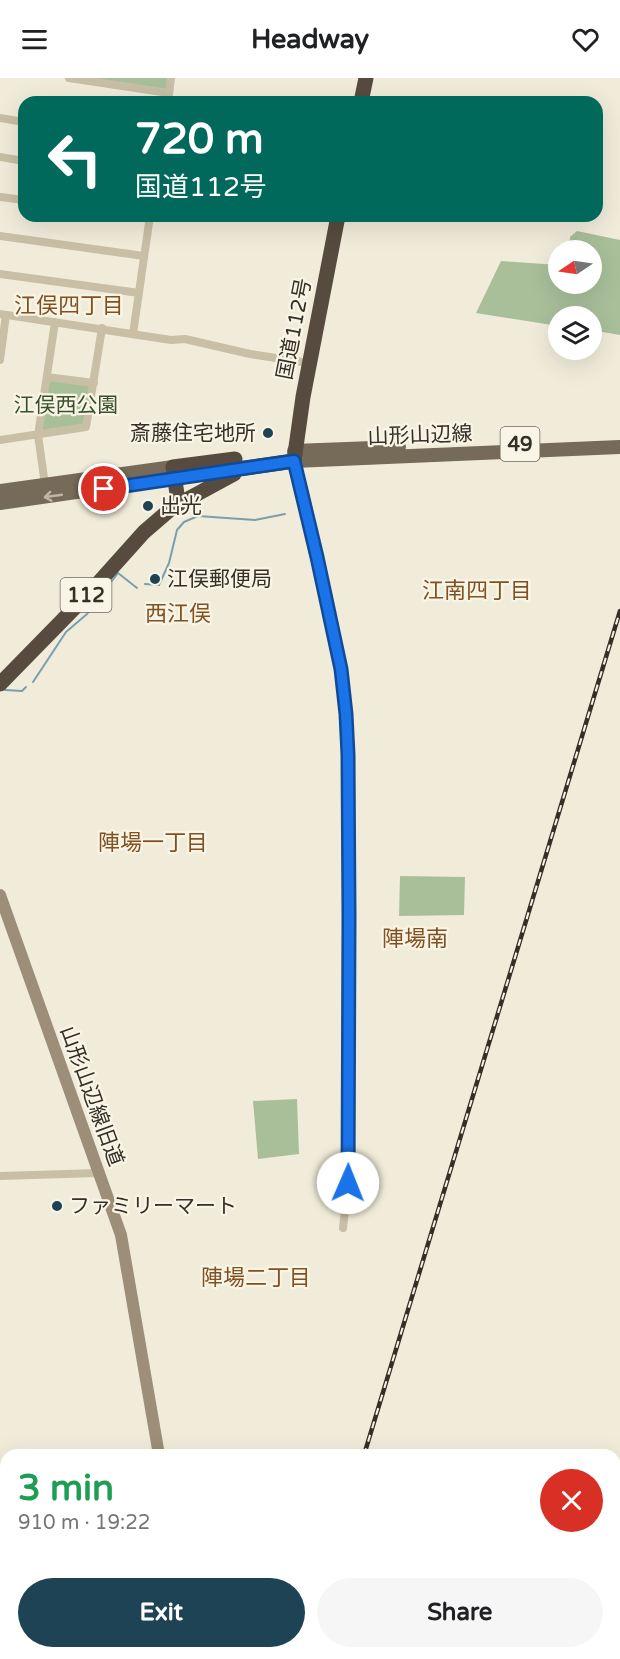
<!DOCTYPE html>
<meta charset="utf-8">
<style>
:root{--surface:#fff;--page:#f6f6f6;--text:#202124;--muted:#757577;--accent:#1e4355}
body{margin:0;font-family:"Varela Round","Noto Sans JP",sans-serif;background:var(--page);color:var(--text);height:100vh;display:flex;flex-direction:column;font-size:22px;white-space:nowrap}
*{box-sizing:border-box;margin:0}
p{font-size:20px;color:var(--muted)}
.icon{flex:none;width:33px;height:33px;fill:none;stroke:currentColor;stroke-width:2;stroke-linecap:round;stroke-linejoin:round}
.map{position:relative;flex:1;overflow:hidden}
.panel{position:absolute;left:0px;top:1371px;width:621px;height:210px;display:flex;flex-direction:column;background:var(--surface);border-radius:18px 18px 0 0;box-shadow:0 6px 24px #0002}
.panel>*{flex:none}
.banner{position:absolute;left:18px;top:18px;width:585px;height:126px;border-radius:18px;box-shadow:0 6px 24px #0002;background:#00695c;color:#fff;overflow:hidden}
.needle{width:39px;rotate:257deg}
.tools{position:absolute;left:548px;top:162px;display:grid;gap:12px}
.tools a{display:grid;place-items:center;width:54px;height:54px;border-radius:50%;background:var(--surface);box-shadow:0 6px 24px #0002;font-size:30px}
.pin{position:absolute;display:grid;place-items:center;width:51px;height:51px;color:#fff;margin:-26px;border:3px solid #fff;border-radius:50%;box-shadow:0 2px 6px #0007}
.me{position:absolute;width:66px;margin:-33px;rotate:1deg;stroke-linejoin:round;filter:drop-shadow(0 0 4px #0008)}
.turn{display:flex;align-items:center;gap:21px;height:126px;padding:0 18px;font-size:27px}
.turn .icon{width:78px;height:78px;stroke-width:2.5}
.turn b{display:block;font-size:42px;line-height:51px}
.round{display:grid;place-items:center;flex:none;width:63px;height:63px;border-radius:32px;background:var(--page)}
.overview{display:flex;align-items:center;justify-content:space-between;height:102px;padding:0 18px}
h1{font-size:36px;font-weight:700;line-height:45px;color:#1e9e55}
.cta{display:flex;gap:12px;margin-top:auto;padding:12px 18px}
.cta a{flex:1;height:69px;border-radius:36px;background:var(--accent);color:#fff;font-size:24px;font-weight:700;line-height:69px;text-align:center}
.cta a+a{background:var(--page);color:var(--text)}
header{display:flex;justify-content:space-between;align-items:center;height:78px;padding:0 18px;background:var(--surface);font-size:27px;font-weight:700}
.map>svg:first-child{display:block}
</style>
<header><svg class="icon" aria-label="menu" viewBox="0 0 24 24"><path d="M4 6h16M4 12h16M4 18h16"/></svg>Headway<svg class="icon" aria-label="heart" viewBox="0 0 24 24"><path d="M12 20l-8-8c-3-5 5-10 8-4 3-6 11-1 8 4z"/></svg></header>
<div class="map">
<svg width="620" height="1581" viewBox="0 0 620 1581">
<rect width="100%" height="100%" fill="#f1ecda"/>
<path fill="#a9bf9a" d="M69 0H171L169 15Z
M577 153 620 162V257L591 252V238H558V248L476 235 501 183 558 187V206H591V172H569L570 159Z
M47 299 94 305 86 349 38 357Z
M400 798 465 799 464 837 399 838Z
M297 1021 299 1076 258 1081 253 1023Z
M6 1428V1545H0V1429Z"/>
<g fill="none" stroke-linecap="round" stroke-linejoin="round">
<path stroke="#7a9ead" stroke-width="2" d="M145 506 159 507 169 485 177 452 184 444 198 438 255 442 285 436
M33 604 66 554 87 536 118 495 137 510
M5 612 22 613 26 609"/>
<path stroke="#c8bfa6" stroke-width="8" d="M69 0 169 15
M168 24 171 0
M0 40 24 44
M0 79 24 83
M0 119 24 122
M137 138 150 140
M0 158 144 178
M0 196 139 215
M0 236 171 262 185 261 250 276 309 285
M133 256 150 138
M0 282 6 237
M47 299 94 305
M0 362 86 349 102 250
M294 383C310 451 329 520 341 590 346 618 346 648 348 677V1105L343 1150
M45 407 38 357 55 244
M0 1098 98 1095"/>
<path stroke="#9c8e78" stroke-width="12" d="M0 817 121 1157 159 1377
M31 1581 36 1575"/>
<path stroke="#766a58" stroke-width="14" d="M294 373 399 369
M294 383 620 369
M0 413 173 389
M0 425 173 400"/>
<path stroke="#564b3e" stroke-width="15" d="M361 24 366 0
M173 400 294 383 303 319 338 138
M173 429 177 416 173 389 235 381
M0 606 92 512 144 454 173 429 234 396"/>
<defs>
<path id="rail" d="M364 1377 620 533
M302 1581 303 1575"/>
</defs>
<use href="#rail" stroke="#352f27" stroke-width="4.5"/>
<use href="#rail" stroke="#f9f5e6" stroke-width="2" stroke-dasharray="7" stroke-linecap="butt"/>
</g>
<defs><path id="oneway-shaft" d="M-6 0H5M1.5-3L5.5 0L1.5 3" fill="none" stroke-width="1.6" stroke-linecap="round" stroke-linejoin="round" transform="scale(1.5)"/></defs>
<use stroke="#beb6a6" href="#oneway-shaft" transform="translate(53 418) rotate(172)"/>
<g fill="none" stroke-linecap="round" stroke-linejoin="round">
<defs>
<path id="route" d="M104 411 294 383 317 479 341 591 346 636 348 677 349 837 348 1105"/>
</defs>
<use href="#route" stroke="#114b97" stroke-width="15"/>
<use href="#route" stroke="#1a73e8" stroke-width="10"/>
</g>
<g fill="#1e4355" stroke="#f9f5e6" stroke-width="2">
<circle cx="268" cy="355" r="6"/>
<circle cx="148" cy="428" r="6"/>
<circle cx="155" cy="501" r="6"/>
<circle cx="57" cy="1128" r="6"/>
</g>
<g text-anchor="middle" stroke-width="4.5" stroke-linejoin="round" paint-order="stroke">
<g fill="#f9f5e6" stroke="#706a60" stroke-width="1.5">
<rect x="500.5" y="349" width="39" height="34" rx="4.5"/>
<rect x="60.5" y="500" width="51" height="34" rx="4.5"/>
</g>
<g font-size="20" font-weight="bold" fill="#352f27">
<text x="520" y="373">49</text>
<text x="86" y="524">112</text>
</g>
<g font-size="21" fill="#352f27" stroke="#f9f5e6">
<text transform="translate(294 251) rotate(-79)" y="7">国道112号</text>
<text transform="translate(420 357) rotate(-2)" y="7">山形山辺線</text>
<text transform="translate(92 1018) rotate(70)" y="7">山形山辺線旧道</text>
</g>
<g font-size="21" fill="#3a522b" stroke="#f9f5e6">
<text x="66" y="334">江俣西公園</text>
</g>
<g font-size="21" fill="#352f27" stroke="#f9f5e6" text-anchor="start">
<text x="256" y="362" text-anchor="end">斎藤住宅地所</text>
<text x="160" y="435">出光</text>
<text x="167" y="508">江俣郵便局</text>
<text x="69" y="1135">ファミリーマート</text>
</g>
<g font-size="22" fill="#825122" stroke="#f9f5e6">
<text x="69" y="235">江俣四丁目</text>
<text x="477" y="520">江南四丁目</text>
<text x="178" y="543">西江俣</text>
<text x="153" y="772">陣場一丁目</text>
<text x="415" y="868">陣場南</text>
<text x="256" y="1207">陣場二丁目</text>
</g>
</g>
</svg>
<div class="tools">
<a><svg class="needle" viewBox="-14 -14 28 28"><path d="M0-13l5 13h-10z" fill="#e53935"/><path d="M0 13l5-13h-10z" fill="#757577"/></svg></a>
<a><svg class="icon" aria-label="layers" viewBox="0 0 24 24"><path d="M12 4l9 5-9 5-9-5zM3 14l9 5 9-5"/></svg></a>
</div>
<div class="pin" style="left:104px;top:411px;background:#d93025"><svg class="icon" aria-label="arrive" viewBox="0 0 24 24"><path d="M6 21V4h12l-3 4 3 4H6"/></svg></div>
<svg class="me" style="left:348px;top:1105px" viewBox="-20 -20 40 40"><circle r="19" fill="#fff"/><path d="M0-13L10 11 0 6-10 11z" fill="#1a73e8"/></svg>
<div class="banner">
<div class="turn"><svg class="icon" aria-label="left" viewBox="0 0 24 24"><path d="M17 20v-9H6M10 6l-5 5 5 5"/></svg><div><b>720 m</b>国道112号</div></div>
</div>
<section class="panel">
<div class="overview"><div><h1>3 min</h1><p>910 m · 19:22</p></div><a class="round" style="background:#d93025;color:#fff"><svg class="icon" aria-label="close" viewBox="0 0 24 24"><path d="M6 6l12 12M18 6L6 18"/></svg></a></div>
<div class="cta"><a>Exit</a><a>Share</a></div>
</section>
</div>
